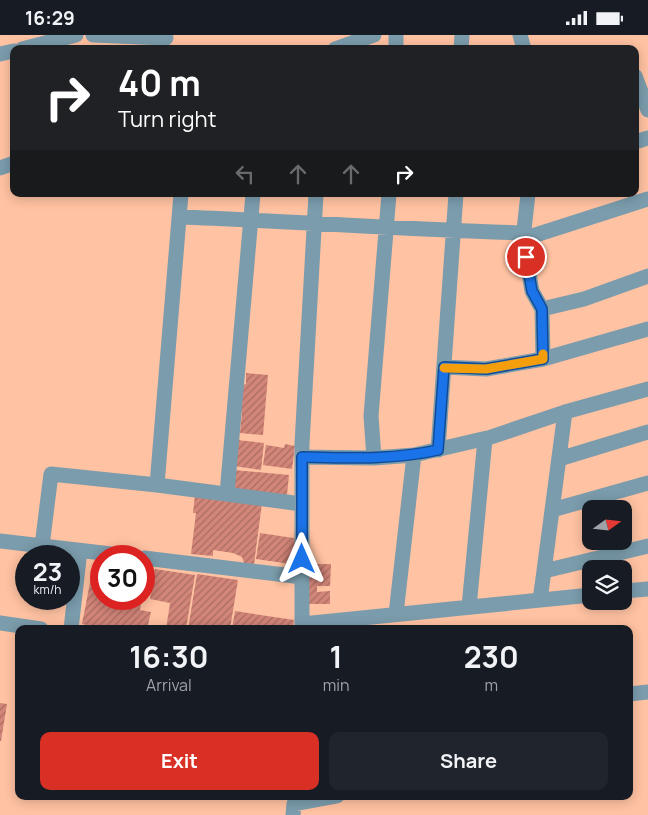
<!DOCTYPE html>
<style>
:root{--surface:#171b24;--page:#20242c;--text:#f1f3f6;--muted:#9ea1a6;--accent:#d93025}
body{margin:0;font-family:Manrope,sans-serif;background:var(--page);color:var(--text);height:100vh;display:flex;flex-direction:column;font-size:19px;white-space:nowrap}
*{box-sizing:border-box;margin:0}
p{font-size:16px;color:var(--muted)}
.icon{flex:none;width:28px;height:28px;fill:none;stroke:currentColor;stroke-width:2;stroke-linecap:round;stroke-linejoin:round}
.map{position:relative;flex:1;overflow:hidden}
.panel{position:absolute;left:15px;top:590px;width:618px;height:175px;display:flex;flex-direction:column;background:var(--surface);border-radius:10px;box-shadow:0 2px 12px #0003}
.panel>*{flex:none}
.guide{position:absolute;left:10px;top:10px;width:629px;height:152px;border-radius:10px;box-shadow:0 2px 12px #0003;background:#202124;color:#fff;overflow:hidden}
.needle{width:32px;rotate:75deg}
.fabs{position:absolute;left:582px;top:465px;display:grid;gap:10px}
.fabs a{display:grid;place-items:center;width:50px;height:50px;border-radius:10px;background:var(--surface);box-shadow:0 2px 12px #0003;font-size:25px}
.speed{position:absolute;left:15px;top:510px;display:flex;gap:10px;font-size:25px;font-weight:700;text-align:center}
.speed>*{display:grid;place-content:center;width:65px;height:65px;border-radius:50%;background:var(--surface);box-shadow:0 2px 12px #0003;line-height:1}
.speed small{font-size:12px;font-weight:400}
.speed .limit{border:8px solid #d22;background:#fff;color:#111}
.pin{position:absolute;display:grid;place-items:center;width:42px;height:42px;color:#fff;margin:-21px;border:2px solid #fff;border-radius:50%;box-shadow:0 1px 5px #0007}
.me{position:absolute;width:55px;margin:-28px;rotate:0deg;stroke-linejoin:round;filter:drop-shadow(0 0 4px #0008)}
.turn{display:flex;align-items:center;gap:18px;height:105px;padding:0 25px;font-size:22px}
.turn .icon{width:65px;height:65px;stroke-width:2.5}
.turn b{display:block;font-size:35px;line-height:42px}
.lanes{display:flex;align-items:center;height:48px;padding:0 25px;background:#0003;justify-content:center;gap:25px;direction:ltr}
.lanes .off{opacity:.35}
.eta{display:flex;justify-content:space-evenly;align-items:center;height:85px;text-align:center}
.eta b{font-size:30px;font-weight:700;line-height:35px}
.action{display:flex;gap:10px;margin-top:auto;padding:10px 25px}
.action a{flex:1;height:58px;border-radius:10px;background:var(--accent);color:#fff;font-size:20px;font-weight:700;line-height:58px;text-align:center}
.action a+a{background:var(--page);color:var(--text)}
.status{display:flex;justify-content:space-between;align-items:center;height:35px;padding:0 25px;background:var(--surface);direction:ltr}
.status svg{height:14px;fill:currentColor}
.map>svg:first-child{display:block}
</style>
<div class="status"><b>16:29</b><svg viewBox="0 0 49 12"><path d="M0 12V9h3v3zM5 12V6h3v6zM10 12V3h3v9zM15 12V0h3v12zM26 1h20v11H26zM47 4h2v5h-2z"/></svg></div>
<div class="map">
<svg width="648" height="780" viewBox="0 0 648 780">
<defs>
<pattern id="building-hatch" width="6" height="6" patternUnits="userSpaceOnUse" patternTransform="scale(1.25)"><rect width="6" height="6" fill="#d28579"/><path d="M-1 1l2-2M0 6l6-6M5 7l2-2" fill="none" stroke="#ab6c61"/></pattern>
</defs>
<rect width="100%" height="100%" fill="#ffc2a2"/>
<path fill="url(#building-hatch)" d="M246 338 268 340 263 400 240 398 242 378 237 376 240 351 246 349Z
M237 405 264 408 261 435 234 431Z
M285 409 295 411 292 434 263 430 266 410 284 413Z
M234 435 289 440 287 460 232 455Z
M195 460 262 468 254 529 244 528 242 522 233 518 213 515V521L191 519 196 478H193Z
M260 498 300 504 297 530 256 524Z
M94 527 101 529V564H127V565L141 568 140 575 151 577 147 594H106L82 589Z
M306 529H331L330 551H317V557L330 556V569H303Z
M155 534 195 540 186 594H166L170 568 150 564Z
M197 539 238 545 230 594H188Z
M235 576 294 585 293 594H232Z
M0 668 7 669 1 706H0Z"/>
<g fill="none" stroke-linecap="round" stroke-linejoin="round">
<path stroke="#7b9cac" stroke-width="15" d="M93 0 166 3
M520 0 524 14
M22 14 76 0
M335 14 374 0
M396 14V0
M461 14 462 0
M0 19 14 16
M635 41 648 75
M635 107 648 103
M0 133 14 128
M181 159 157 450 302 469
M316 159 302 409V589L591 560
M528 159 523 204 532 256 542 274 584 264 648 241
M179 182C294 186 409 195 524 198
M523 204 648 164
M542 274 543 324
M444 332 486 334 543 324 648 294
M438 415 456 159
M302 422 374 423 414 420 487 403
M374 423 371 381 389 159
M559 424 648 397
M227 459 253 159
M552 475 648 448
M0 506 128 521
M42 511 51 439 157 450
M144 523 302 542
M544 536 565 377 648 354
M624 556 648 554
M540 565 544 536 648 511
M469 572 485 404 565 377
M396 579 414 420
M0 588 41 594
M71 594 80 516
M629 659 648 657
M293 780 294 769 337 761"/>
</g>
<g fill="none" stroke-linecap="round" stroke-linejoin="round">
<defs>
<path id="route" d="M302 524V422C348 423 393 425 438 415L444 332 486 334 543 324 542 274 532 256 526 222"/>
</defs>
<use href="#route" stroke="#114b97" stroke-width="12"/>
<use href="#route" stroke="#1a73e8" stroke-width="9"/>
<path stroke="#f59e0b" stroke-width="9" d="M444 333 486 334 543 324V319"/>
</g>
</svg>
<div class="fabs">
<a><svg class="needle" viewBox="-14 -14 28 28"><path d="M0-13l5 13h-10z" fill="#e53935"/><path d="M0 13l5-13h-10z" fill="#9ea1a6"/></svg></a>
<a><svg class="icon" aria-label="layers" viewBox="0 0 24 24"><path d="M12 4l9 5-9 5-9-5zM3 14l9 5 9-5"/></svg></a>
</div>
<div class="speed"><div>23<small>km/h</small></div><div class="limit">30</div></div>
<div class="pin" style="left:526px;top:222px;background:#d93025"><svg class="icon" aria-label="arrive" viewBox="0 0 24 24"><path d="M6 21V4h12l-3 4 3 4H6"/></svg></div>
<svg class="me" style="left:302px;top:524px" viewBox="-20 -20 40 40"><path d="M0-17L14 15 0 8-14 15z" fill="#1a73e8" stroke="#fff" stroke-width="4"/></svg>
<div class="guide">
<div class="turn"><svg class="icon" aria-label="right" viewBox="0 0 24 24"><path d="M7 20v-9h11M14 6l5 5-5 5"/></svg><div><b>40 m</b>Turn right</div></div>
<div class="lanes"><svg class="icon off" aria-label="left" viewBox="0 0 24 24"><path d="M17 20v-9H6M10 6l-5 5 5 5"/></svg><svg class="icon off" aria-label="ahead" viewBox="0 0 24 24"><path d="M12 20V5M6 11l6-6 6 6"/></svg><svg class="icon off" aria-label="ahead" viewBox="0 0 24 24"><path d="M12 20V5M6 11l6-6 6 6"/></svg><svg class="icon" aria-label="right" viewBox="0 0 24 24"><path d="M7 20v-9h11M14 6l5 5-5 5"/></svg></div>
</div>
<section class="panel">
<div class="eta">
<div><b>16:30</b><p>Arrival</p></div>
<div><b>1</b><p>min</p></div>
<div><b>230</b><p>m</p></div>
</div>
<div class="action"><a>Exit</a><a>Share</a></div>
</section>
</div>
